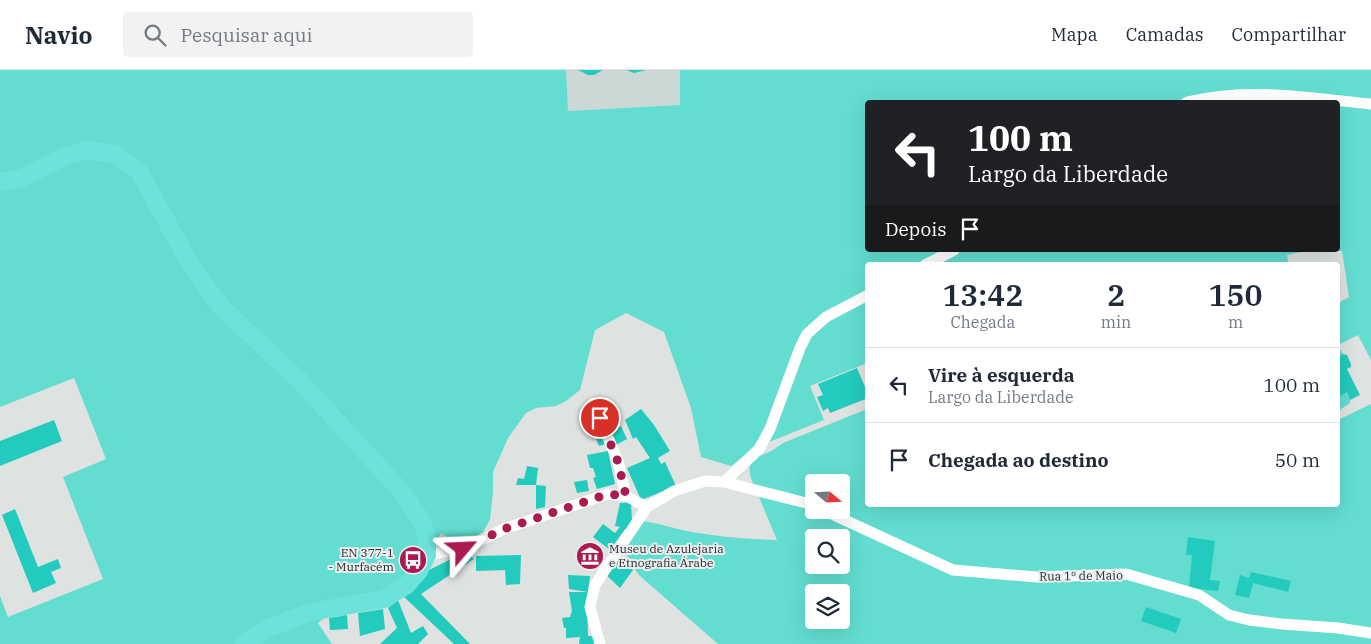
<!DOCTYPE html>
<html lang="pt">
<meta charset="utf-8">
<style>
:root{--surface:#fff;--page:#f2f2f3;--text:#1f2937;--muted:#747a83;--line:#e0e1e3}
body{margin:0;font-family:"IBM Plex Serif",serif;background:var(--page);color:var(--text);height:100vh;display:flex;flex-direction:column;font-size:19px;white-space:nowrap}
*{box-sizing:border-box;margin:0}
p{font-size:16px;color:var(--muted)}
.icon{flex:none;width:28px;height:28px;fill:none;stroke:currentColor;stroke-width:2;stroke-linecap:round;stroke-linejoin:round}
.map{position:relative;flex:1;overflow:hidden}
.drawer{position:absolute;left:865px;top:192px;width:475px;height:245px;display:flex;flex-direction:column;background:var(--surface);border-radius:5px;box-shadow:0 5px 20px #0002}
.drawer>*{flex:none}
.hud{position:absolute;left:865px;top:30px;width:475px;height:152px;border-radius:5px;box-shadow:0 5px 20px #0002;background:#202124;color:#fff;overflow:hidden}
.needle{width:32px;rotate:109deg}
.tools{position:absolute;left:805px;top:404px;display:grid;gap:10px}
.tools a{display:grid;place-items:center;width:45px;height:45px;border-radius:5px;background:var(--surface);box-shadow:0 5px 20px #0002;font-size:25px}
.pin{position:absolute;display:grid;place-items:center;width:42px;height:42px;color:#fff;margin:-21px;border:2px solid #fff;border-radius:50%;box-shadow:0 1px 5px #0007}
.me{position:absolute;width:55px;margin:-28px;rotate:64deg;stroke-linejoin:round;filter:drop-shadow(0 0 4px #0008)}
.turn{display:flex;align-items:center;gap:18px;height:105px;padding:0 20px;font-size:22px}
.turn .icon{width:65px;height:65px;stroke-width:2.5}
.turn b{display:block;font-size:35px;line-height:42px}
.then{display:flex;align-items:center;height:48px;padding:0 20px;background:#0003;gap:10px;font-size:19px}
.eta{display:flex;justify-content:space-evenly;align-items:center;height:85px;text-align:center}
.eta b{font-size:30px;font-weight:600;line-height:35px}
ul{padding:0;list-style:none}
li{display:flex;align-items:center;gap:15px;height:75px;padding:0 20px;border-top:1px solid var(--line)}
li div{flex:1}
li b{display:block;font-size:19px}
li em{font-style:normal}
header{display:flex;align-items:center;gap:30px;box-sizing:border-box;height:70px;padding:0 25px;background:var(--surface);border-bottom:1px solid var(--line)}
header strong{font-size:24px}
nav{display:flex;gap:28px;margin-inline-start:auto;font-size:18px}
.search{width:350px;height:45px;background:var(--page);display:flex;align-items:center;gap:12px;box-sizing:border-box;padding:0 18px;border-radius:5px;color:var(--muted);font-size:19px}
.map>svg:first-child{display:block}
</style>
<header>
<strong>Navio</strong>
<div class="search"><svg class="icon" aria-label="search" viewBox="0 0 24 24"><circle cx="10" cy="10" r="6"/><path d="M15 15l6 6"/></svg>Pesquisar aqui</div>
<nav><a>Mapa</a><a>Camadas</a><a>Compartilhar</a></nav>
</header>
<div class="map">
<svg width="1371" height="574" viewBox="0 0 1371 574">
<rect width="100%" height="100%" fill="#dee2e1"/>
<path fill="#ccd8d6" d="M566 0H680L681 35 567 41Z"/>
<path fill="#62ddd0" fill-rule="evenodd" d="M0 0H566L568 41 680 35V0H1371V30L1256 19C1227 19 1200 23 1173 32H868V180H947L919 195H868L867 222 817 249 756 377 731 396 701 387 691 338 664 262 626 243 595 260 580 320 566 331 556 336 536 338 526 343 508 368 493 402V422L490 450 483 462 466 472 454 471 441 463 423 505 328 545 318 553 332 574H0V526L8 547 103 509 63 407 106 389 74 308 0 337Z
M1247 29 1312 32H1219Z
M1338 35 1371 39V290L1358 265 1338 275 1343 284 1338 287V239L1340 232 1349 227 1342 181H1306L1287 185 1289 195H932L961 180H1338Z
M867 229V293L810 316 824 350 769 372 803 279 815 260Z
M1347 322 1350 330V333L1338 341V328Z
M1371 334V574H718L640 506 627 489 628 474 642 451C659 453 675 459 692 462 720 467 748 469 777 470L751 408C745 387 759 388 773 380 776 378 780 375 783 373L867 339 868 435H1338V350ZM814 412H841V440H814ZM814 468H841V495H814ZM814 522H841V550H814Z"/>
<path fill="#22cbbd" d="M578 0H603L594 5H588Z
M626 0H646L634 3Z
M1343 284 1347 285 1351 294V297L1347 299 1360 325 1350 330 1347 322 1338 328V287Z
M857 298 868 324V328L830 343 828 338 823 341 817 327 823 325 818 314Z
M641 339 654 355 670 381 658 388 661 394 665 392 676 416 641 430 627 398 650 388 636 367 633 369 625 350Z
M54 350 62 371 0 396V371Z
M621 356 627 369 616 375 609 362Z
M602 362 606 374 599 376 595 366Z
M608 381 615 414 597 419 593 408 596 407 593 398H590L587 385Z
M527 396 538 398 536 415H516L518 408 524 409Z
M587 410 589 421 577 423 574 412Z
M536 415 546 416 545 437 536 439Z
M631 432 632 451 628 460 625 459 610 480 593 467 603 454 615 463 620 457 615 456 620 433Z
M15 439 38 497 58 489 61 498 51 502 56 513 33 523 2 445Z
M1188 467 1215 471 1210 510 1220 511 1218 521 1189 518 1192 485H1186Z
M591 480 603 493 596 499 584 486Z
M467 481 474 489 421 524 470 574H454L404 527 427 501Z
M521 485 520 514 506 515 505 500 476 501V486Z
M618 486 633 500 620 518 605 504Z
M1251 502 1291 511 1288 522 1253 513 1249 528 1235 525 1240 505 1249 508Z
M568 505 590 506 587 531 588 566H594L596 574H579L580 567 566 568V558H564L562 548 570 547 572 541 569 522H588L569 519Z
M398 530 411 563 423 556 428 564 418 574H380L397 558 388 538Z
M1146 537 1181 549 1176 563 1141 551Z
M383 539 385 559 360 566 358 543Z
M347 545 348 559 330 560 329 548Z"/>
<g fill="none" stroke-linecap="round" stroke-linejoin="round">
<path stroke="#fff" stroke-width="11" d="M1187 32C1250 17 1308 28 1371 34
M925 195 954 180
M593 333 618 391 626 426 647 437
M724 412 759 379 770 359 800 278 807 264 826 247 868 225
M823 440 953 500 1037 507 1126 504 1199 525 1229 545 1249 550 1282 554 1338 558 1371 563
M427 485 463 479 504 459 608 424 626 426
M600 574 590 537 595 515 647 437 674 421 705 411 724 412 814 435"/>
<path stroke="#6ce3da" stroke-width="18" d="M0 112 22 108 66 86 86 80 115 84 139 101 190 194 221 237 298 309 403 423 423 453 427 470V485L419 501 407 515 384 529 311 542 266 559 243 574"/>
</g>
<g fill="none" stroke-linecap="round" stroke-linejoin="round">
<path stroke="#ab1a50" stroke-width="9" stroke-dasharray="0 16.2" d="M463 479 504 459 608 424 626 426 618 392 600 348"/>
</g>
<defs>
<symbol id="museum-disc" viewBox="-11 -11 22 22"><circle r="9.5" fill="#ab1a50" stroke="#ebefef"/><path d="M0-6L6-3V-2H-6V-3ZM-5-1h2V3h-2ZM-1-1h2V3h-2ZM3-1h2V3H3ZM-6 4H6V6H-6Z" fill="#fff"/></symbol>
<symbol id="bus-disc" viewBox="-11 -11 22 22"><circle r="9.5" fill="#ab1a50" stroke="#ebefef"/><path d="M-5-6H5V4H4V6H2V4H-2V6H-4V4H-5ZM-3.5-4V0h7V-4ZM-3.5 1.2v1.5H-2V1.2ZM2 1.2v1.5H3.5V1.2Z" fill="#fff"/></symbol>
</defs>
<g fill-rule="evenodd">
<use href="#museum-disc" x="574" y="470" width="32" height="32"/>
<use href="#bus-disc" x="397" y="474" width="32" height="32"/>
</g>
<g text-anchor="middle" stroke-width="4" stroke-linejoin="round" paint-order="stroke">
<g font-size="12" fill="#2a2b2b" stroke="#ebefef" text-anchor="start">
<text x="609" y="483">Museu de Azulejaria<tspan x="609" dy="14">e Etnografia Árabe</tspan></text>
<text x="394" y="487" text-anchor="end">EN 377-1<tspan x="394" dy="14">- Murfacém</tspan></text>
</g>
<g font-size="12" fill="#2a2b2b" stroke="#ebefef">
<text transform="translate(1081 506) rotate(-1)" y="4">Rua 1º de Maio</text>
</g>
</g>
</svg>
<div class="tools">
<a><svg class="needle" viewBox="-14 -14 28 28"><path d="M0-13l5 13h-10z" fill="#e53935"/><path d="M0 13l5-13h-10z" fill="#747a83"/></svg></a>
<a><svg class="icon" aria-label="search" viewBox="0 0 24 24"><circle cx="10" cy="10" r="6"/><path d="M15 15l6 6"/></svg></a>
<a><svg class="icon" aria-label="layers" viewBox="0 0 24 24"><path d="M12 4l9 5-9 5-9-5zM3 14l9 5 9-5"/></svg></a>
</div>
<div class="pin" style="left:600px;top:348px;background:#d93025"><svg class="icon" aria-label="arrive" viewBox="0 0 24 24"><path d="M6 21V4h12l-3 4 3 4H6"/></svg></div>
<svg class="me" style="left:463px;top:479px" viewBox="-20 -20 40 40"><path d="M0-17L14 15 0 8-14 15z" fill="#ab1a50" stroke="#fff" stroke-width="4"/></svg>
<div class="hud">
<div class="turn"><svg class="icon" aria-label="left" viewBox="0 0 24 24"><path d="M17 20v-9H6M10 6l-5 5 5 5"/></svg><div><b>100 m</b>Largo da Liberdade</div></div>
<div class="then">Depois<svg class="icon" aria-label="arrive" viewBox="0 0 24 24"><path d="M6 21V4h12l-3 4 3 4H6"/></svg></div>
</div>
<section class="drawer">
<div class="eta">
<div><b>13:42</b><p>Chegada</p></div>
<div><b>2</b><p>min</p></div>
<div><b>150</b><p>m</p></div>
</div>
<ul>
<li><svg class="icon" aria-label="left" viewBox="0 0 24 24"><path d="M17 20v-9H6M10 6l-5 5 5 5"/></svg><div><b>Vire à esquerda</b><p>Largo da Liberdade</p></div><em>100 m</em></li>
<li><svg class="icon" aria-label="arrive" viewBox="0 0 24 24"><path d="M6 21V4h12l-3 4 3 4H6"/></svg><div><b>Chegada ao destino</b></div><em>50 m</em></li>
</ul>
</section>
</div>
